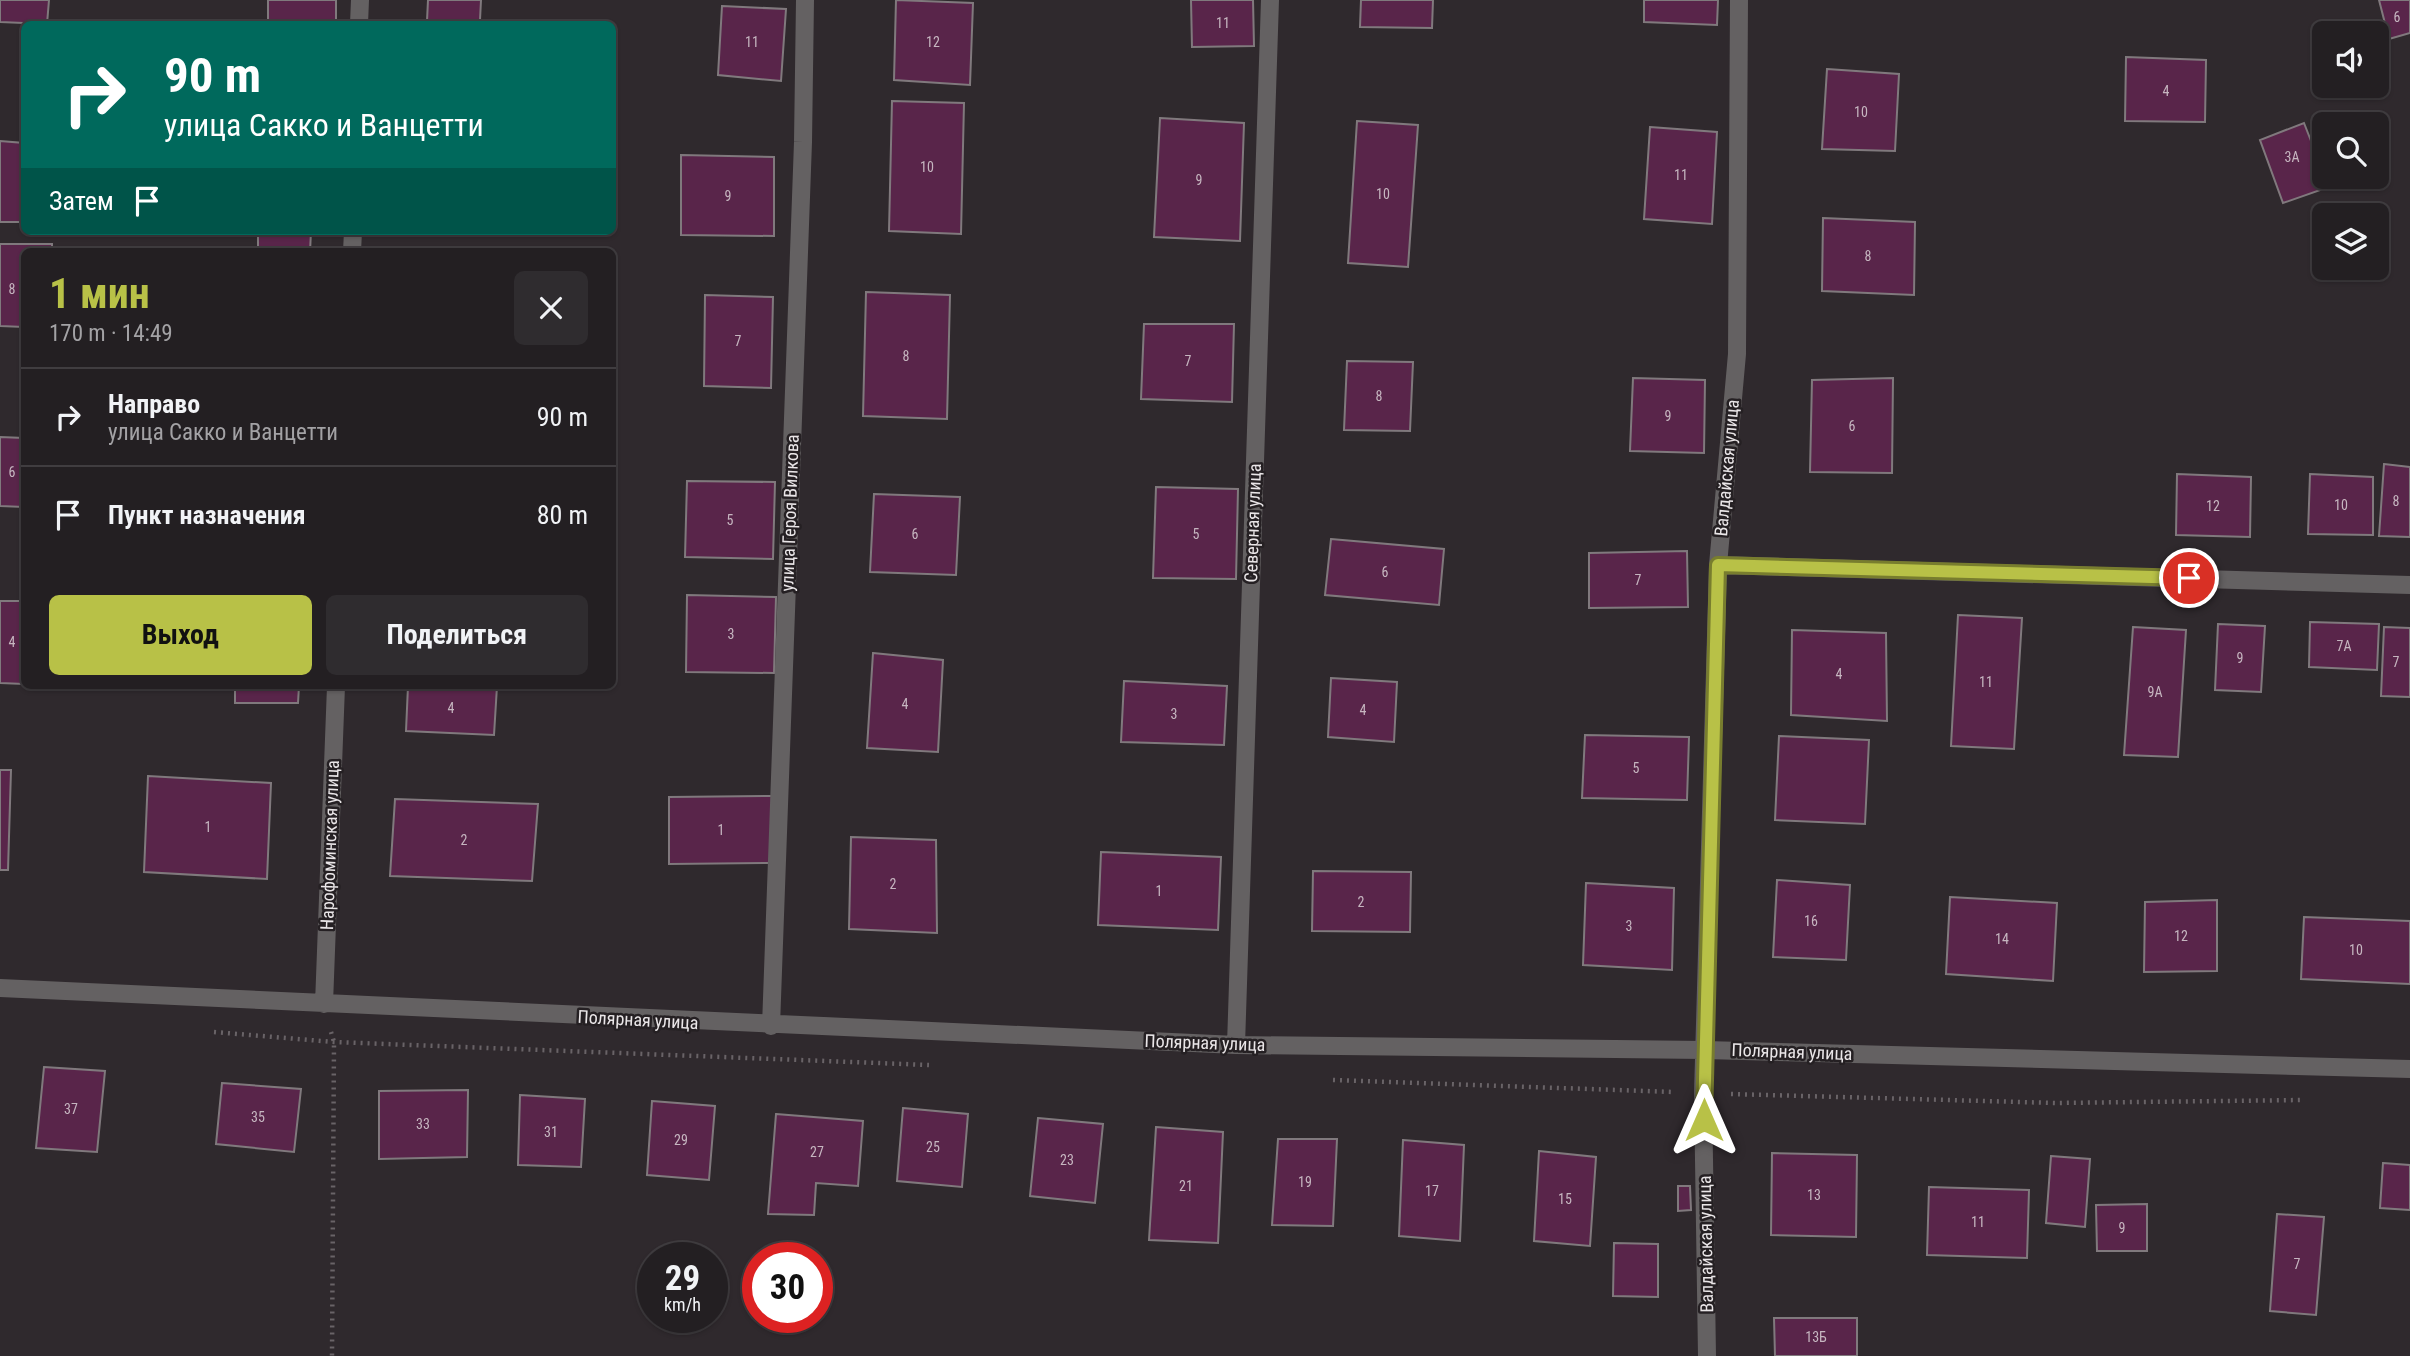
<!DOCTYPE html>
<html lang="ru">
<meta charset="utf-8">
<style>
:root{--surface:#231f22;--page:#2f2c2f;--text:#f1f3f6;--muted:#a3a2a5;--line:#403d40;--accent:#b8c147}
body{margin:0;font-family:"Roboto Condensed",sans-serif;background:var(--page);color:var(--text);height:100vh;display:flex;flex-direction:column;font-size:26px;white-space:nowrap}
*{box-sizing:border-box;margin:0}
p{font-size:23px;color:var(--muted)}
.icon{flex:none;width:38px;height:38px;fill:none;stroke:currentColor;stroke-width:2;stroke-linecap:round;stroke-linejoin:round}
.map{position:relative;flex:1;overflow:hidden}
.panel{position:absolute;left:21px;top:248px;width:595px;height:441px;display:flex;flex-direction:column;background:var(--surface);border-radius:10px;box-shadow:0 2px 5px #0004,0 0 0 2px var(--line)}
.panel>*{flex:none}
.hud{position:absolute;left:21px;top:21px;width:595px;height:214px;border-radius:10px;box-shadow:0 2px 5px #0004,0 0 0 2px var(--line);background:#00695c;color:#fff;overflow:hidden}
.buttons{position:absolute;left:2312px;top:21px;display:grid;gap:14px}
.buttons a{display:grid;place-items:center;width:77px;height:77px;border-radius:10px;background:var(--surface);box-shadow:0 2px 5px #0004,0 0 0 2px var(--line);font-size:35px}
.speed{position:absolute;left:637px;top:1242px;display:flex;gap:14px;font-size:35px;font-weight:700;text-align:center}
.speed>*{display:grid;place-content:center;width:91px;height:91px;border-radius:50%;background:var(--surface);box-shadow:0 2px 5px #0004,0 0 0 2px var(--line);line-height:1}
.speed small{font-size:18px;font-weight:400}
.speed .limit{border:10px solid #d22;background:#fff;color:#111}
.pin{position:absolute;display:grid;place-items:center;width:60px;height:60px;color:#fff;margin:-30px;border:4px solid #fff;border-radius:50%;box-shadow:0 2px 7px #0007}
.me{position:absolute;width:77px;margin:-38px;rotate:0deg;stroke-linejoin:round;filter:drop-shadow(0 0 5px #0008)}
.turn{display:flex;align-items:center;gap:24px;height:147px;padding:0 28px;font-size:32px}
.turn .icon{width:91px;height:91px;stroke-width:2.5}
.turn b{display:block;font-size:49px;line-height:60px}
.then{display:flex;align-items:center;height:66px;padding:0 28px;background:#0003;gap:14px;font-size:26px}
.round{display:grid;place-items:center;flex:none;width:74px;height:74px;border-radius:10px;background:var(--page)}
.overview{display:flex;align-items:center;justify-content:space-between;height:119px;padding:0 28px}
h1{font-size:42px;font-weight:700;line-height:52px;color:var(--accent)}
.primary-button{display:flex;gap:14px;margin-top:auto;padding:14px 28px}
.primary-button a{flex:1;height:80px;border-radius:10px;background:var(--accent);color:#111;font-size:28px;font-weight:700;line-height:80px;text-align:center}
.primary-button a+a{background:var(--page);color:var(--text)}
ul{padding:0;list-style:none}
li{display:flex;align-items:center;gap:21px;height:98px;padding:0 28px;border-top:2px solid var(--line)}
li div{flex:1}
li b{display:block;font-size:26px}
li em{font-style:normal}
.map>svg:first-child{display:block}
</style>
<div class="map">
<svg width="2410" height="1356" viewBox="0 0 2410 1356">
<rect width="100%" height="100%" fill="#2f292d"/>
<path fill="#59254a" stroke="#80797d" stroke-width="2" d="M0 0H49L47 24 0 22Z
M268 0H336V24H268Z
M428 0H481L480 20 427 21Z
M896 0 973 3 970 85 894 80Z
M1191 0H1253L1254 46 1192 47Z
M1361 0H1433L1432 28 1360 27Z
M1644 0H1718L1717 25 1644 22Z
M2379 0H2410V33L2389 39Z
M722 6 786 9 781 81 718 75Z
M2126 57 2206 60 2205 122 2125 121Z
M1827 69 1899 74 1895 151 1822 149Z
M892 101 964 103 961 234 889 231Z
M1160 118 1244 123 1240 241 1154 237Z
M1357 121 1418 125 1408 267 1348 263Z
M2304 123 2329 187 2283 203 2260 140Z
M1650 127 1717 132 1712 224 1644 219Z
M0 141 24 143V222H0Z
M681 155 774 157V236L681 235Z
M1823 218 1915 222 1914 295 1822 291Z
M258 231H311L310 252H258Z
M0 244H52V252H24V327L0 326Z
M866 292 950 295 947 419 863 416Z
M705 295 773 297 771 388 704 386Z
M1144 324H1234L1232 402 1141 399Z
M1347 361 1413 362 1410 431 1344 430Z
M1633 378 1705 380 1704 453 1630 451Z
M1893 378 1892 473 1810 472 1812 380Z
M0 437 24 438V507L0 506Z
M2384 464 2410 467V537L2379 536Z
M2177 474 2251 477 2250 537 2176 535Z
M2310 474 2373 477V535L2308 534Z
M687 481 775 482 773 559 685 557Z
M1156 487 1238 489 1236 579 1153 578Z
M874 494 960 497 956 575 870 572Z
M1331 539 1444 549 1439 605 1325 595Z
M1687 551 1688 607 1589 608V553Z
M687 595 776 597 774 673 686 672Z
M0 601H24V684L0 683Z
M1958 615 2022 618 2014 749 1951 746Z
M2310 622 2379 624 2377 670 2309 667Z
M2218 624 2265 626 2261 692 2215 690Z
M2133 627 2186 630 2178 757 2124 755Z
M2384 627 2410 628V697L2381 696Z
M1792 630 1886 633 1887 721 1791 715Z
M873 653 943 660 938 752 867 748Z
M1331 678 1397 682 1394 742 1328 737Z
M1124 681 1227 686 1224 745 1121 742Z
M235 686H299L298 703H235Z
M408 686H497L494 735 406 731Z
M1585 735 1689 737 1687 800 1582 798Z
M1779 736 1869 740 1865 824 1775 820Z
M0 770H11L8 870H0Z
M148 776 271 783 267 879 144 872Z
M774 796V863L669 864V797Z
M395 799 538 804 532 881 390 876Z
M851 837 936 840 937 933 849 929Z
M1101 852 1221 857 1218 930 1098 925Z
M1313 871 1411 872 1410 932 1312 931Z
M1777 880 1850 885 1846 960 1773 957Z
M1586 883 1674 888 1672 970 1583 965Z
M1950 897 2057 903 2053 981 1946 974Z
M2217 900V971L2144 972 2145 902Z
M2304 917 2410 921V984L2301 979Z
M44 1067 105 1071 97 1152 36 1148Z
M222 1083 301 1089 294 1152 216 1144Z
M468 1090 467 1157 379 1159V1091Z
M520 1095 585 1099 581 1167 518 1165Z
M652 1101 715 1106 709 1180 647 1175Z
M903 1108 968 1114 962 1187 897 1181Z
M776 1114 863 1121 858 1186 816 1183 814 1215 768 1214Z
M1038 1118 1103 1124 1095 1203 1030 1196Z
M1156 1127 1223 1132 1218 1243 1149 1240Z
M1278 1139H1337L1333 1226 1272 1225Z
M1403 1140 1464 1145 1460 1241 1399 1236Z
M1539 1151 1596 1157 1590 1246 1534 1241Z
M1772 1153 1857 1155 1856 1237 1771 1235Z
M2051 1156 2090 1159 2085 1227 2046 1223Z
M2383 1163 2410 1165V1210L2380 1208Z
M1678 1186H1690L1691 1210 1678 1211Z
M1929 1187 2029 1190 2027 1258 1927 1255Z
M2147 1204V1251H2097L2096 1205Z
M2277 1214 2324 1217 2316 1315 2270 1311Z
M1614 1243 1658 1244V1297L1613 1296Z
M1774 1318H1857V1356H1775Z"/>
<g fill="none" stroke-linecap="round" stroke-linejoin="round">
<path stroke="#696367" stroke-width="4.5" stroke-dasharray="2 5" stroke-linecap="butt" d="M214 1032 334 1042 929 1065
M331 1032 334 1042 332 1356
M1333 1080 1674 1092
M1731 1094 2056 1103 2303 1100"/>
<path stroke="#646162" stroke-width="18" d="M359 24 360 0
M352 252 353 231
M1718 565 2410 585
M0 988 1236 1045 1705 1050 2410 1069
M324 1004 336 686
M771 1026 803 142 805 0
M1236 1045 1270 0
M1707 1356 1703 1094 1718 565 1737 354 1739 0"/>
</g>
<g fill="none" stroke-linecap="round" stroke-linejoin="round">
<defs>
<path id="route" d="M1704 1120 1718 565 2189 578"/>
</defs>
<use href="#route" stroke="#787d2e" stroke-width="18"/>
<use href="#route" stroke="#b8c147" stroke-width="12"/>
</g>
<g text-anchor="middle" stroke-width="5" stroke-linejoin="round" paint-order="stroke">
<g font-size="14" fill="#c6b6c0">
<text x="2397" y="22">6</text>
<text x="1223" y="28">11</text>
<text x="752" y="47">11</text>
<text x="933" y="47">12</text>
<text x="2166" y="96">4</text>
<text x="1861" y="117">10</text>
<text x="2292" y="162">3А</text>
<text x="927" y="172">10</text>
<text x="1681" y="180">11</text>
<text x="1199" y="185">9</text>
<text x="1383" y="199">10</text>
<text x="728" y="201">9</text>
<text x="1868" y="261">8</text>
<text x="12" y="294">8</text>
<text x="738" y="346">7</text>
<text x="906" y="361">8</text>
<text x="1188" y="366">7</text>
<text x="1379" y="401">8</text>
<text x="1668" y="421">9</text>
<text x="1852" y="431">6</text>
<text x="12" y="477">6</text>
<text x="2396" y="506">8</text>
<text x="2341" y="510">10</text>
<text x="2213" y="511">12</text>
<text x="730" y="525">5</text>
<text x="915" y="539">6</text>
<text x="1196" y="539">5</text>
<text x="1385" y="577">6</text>
<text x="1638" y="585">7</text>
<text x="731" y="639">3</text>
<text x="12" y="647">4</text>
<text x="2344" y="651">7А</text>
<text x="2240" y="663">9</text>
<text x="2396" y="667">7</text>
<text x="1839" y="679">4</text>
<text x="1986" y="687">11</text>
<text x="2155" y="697">9А</text>
<text x="905" y="709">4</text>
<text x="451" y="713">4</text>
<text x="1363" y="715">4</text>
<text x="1174" y="719">3</text>
<text x="1636" y="773">5</text>
<text x="208" y="832">1</text>
<text x="721" y="835">1</text>
<text x="464" y="845">2</text>
<text x="893" y="889">2</text>
<text x="1159" y="896">1</text>
<text x="1361" y="907">2</text>
<text x="1811" y="926">16</text>
<text x="1629" y="931">3</text>
<text x="2181" y="941">12</text>
<text x="2002" y="944">14</text>
<text x="2356" y="955">10</text>
<text x="71" y="1114">37</text>
<text x="258" y="1122">35</text>
<text x="423" y="1129">33</text>
<text x="551" y="1137">31</text>
<text x="681" y="1145">29</text>
<text x="933" y="1152">25</text>
<text x="817" y="1157">27</text>
<text x="1067" y="1165">23</text>
<text x="1305" y="1187">19</text>
<text x="1186" y="1191">21</text>
<text x="1432" y="1196">17</text>
<text x="1814" y="1200">13</text>
<text x="1565" y="1204">15</text>
<text x="1978" y="1227">11</text>
<text x="2122" y="1233">9</text>
<text x="2297" y="1269">7</text>
<text x="1816" y="1342">13Б</text>
</g>
<g font-size="18" fill="#eae6e8" stroke="#252023">
<text transform="translate(1727 468) rotate(-85)" y="6">Валдайская улица</text>
<text transform="translate(790 513) rotate(-88)" y="6">улица Героя Вилкова</text>
<text transform="translate(1253 523) rotate(-88)" y="6">Северная улица</text>
<text transform="translate(330 845) rotate(-88)" y="6">Нарофоминская улица</text>
<text transform="translate(638 1020) rotate(3)" y="6">Полярная улица</text>
<text transform="translate(1205 1043) rotate(2)" y="6">Полярная улица</text>
<text transform="translate(1792 1052) rotate(2)" y="6">Полярная улица</text>
<text transform="translate(1706 1244) rotate(-91)" y="6">Валдайская улица</text>
</g>
</g>
</svg>
<div class="buttons">
<a><svg class="icon" aria-label="sound" viewBox="0 0 24 24"><path d="M4 9h4l5-4v14l-5-4H4zM17 9q2 3 0 6"/></svg></a>
<a><svg class="icon" aria-label="search" viewBox="0 0 24 24"><circle cx="10" cy="10" r="6"/><path d="M15 15l6 6"/></svg></a>
<a><svg class="icon" aria-label="layers" viewBox="0 0 24 24"><path d="M12 4l9 5-9 5-9-5zM3 14l9 5 9-5"/></svg></a>
</div>
<div class="speed"><div>29<small>km/h</small></div><div class="limit">30</div></div>
<div class="pin" style="left:2189px;top:578px;background:#d93025"><svg class="icon" aria-label="arrive" viewBox="0 0 24 24"><path d="M6 21V4h12l-3 4 3 4H6"/></svg></div>
<svg class="me" style="left:1704px;top:1120px" viewBox="-20 -20 40 40"><path d="M0-17L14 15 0 8-14 15z" fill="#b8c147" stroke="#fff" stroke-width="4"/></svg>
<div class="hud">
<div class="turn"><svg class="icon" aria-label="right" viewBox="0 0 24 24"><path d="M7 20v-9h11M14 6l5 5-5 5"/></svg><div><b>90 m</b>улица Сакко и Ванцетти</div></div>
<div class="then">Затем<svg class="icon" aria-label="arrive" viewBox="0 0 24 24"><path d="M6 21V4h12l-3 4 3 4H6"/></svg></div>
</div>
<section class="panel">
<div class="overview"><div><h1>1 мин</h1><p>170 m · 14:49</p></div><a class="round"><svg class="icon" aria-label="close" viewBox="0 0 24 24"><path d="M6 6l12 12M18 6L6 18"/></svg></a></div>
<ul>
<li><svg class="icon" aria-label="right" viewBox="0 0 24 24"><path d="M7 20v-9h11M14 6l5 5-5 5"/></svg><div><b>Направо</b><p>улица Сакко и Ванцетти</p></div><em>90 m</em></li>
<li><svg class="icon" aria-label="arrive" viewBox="0 0 24 24"><path d="M6 21V4h12l-3 4 3 4H6"/></svg><div><b>Пункт назначения</b></div><em>80 m</em></li>
</ul>
<div class="primary-button"><a>Выход</a><a>Поделиться</a></div>
</section>
</div>
